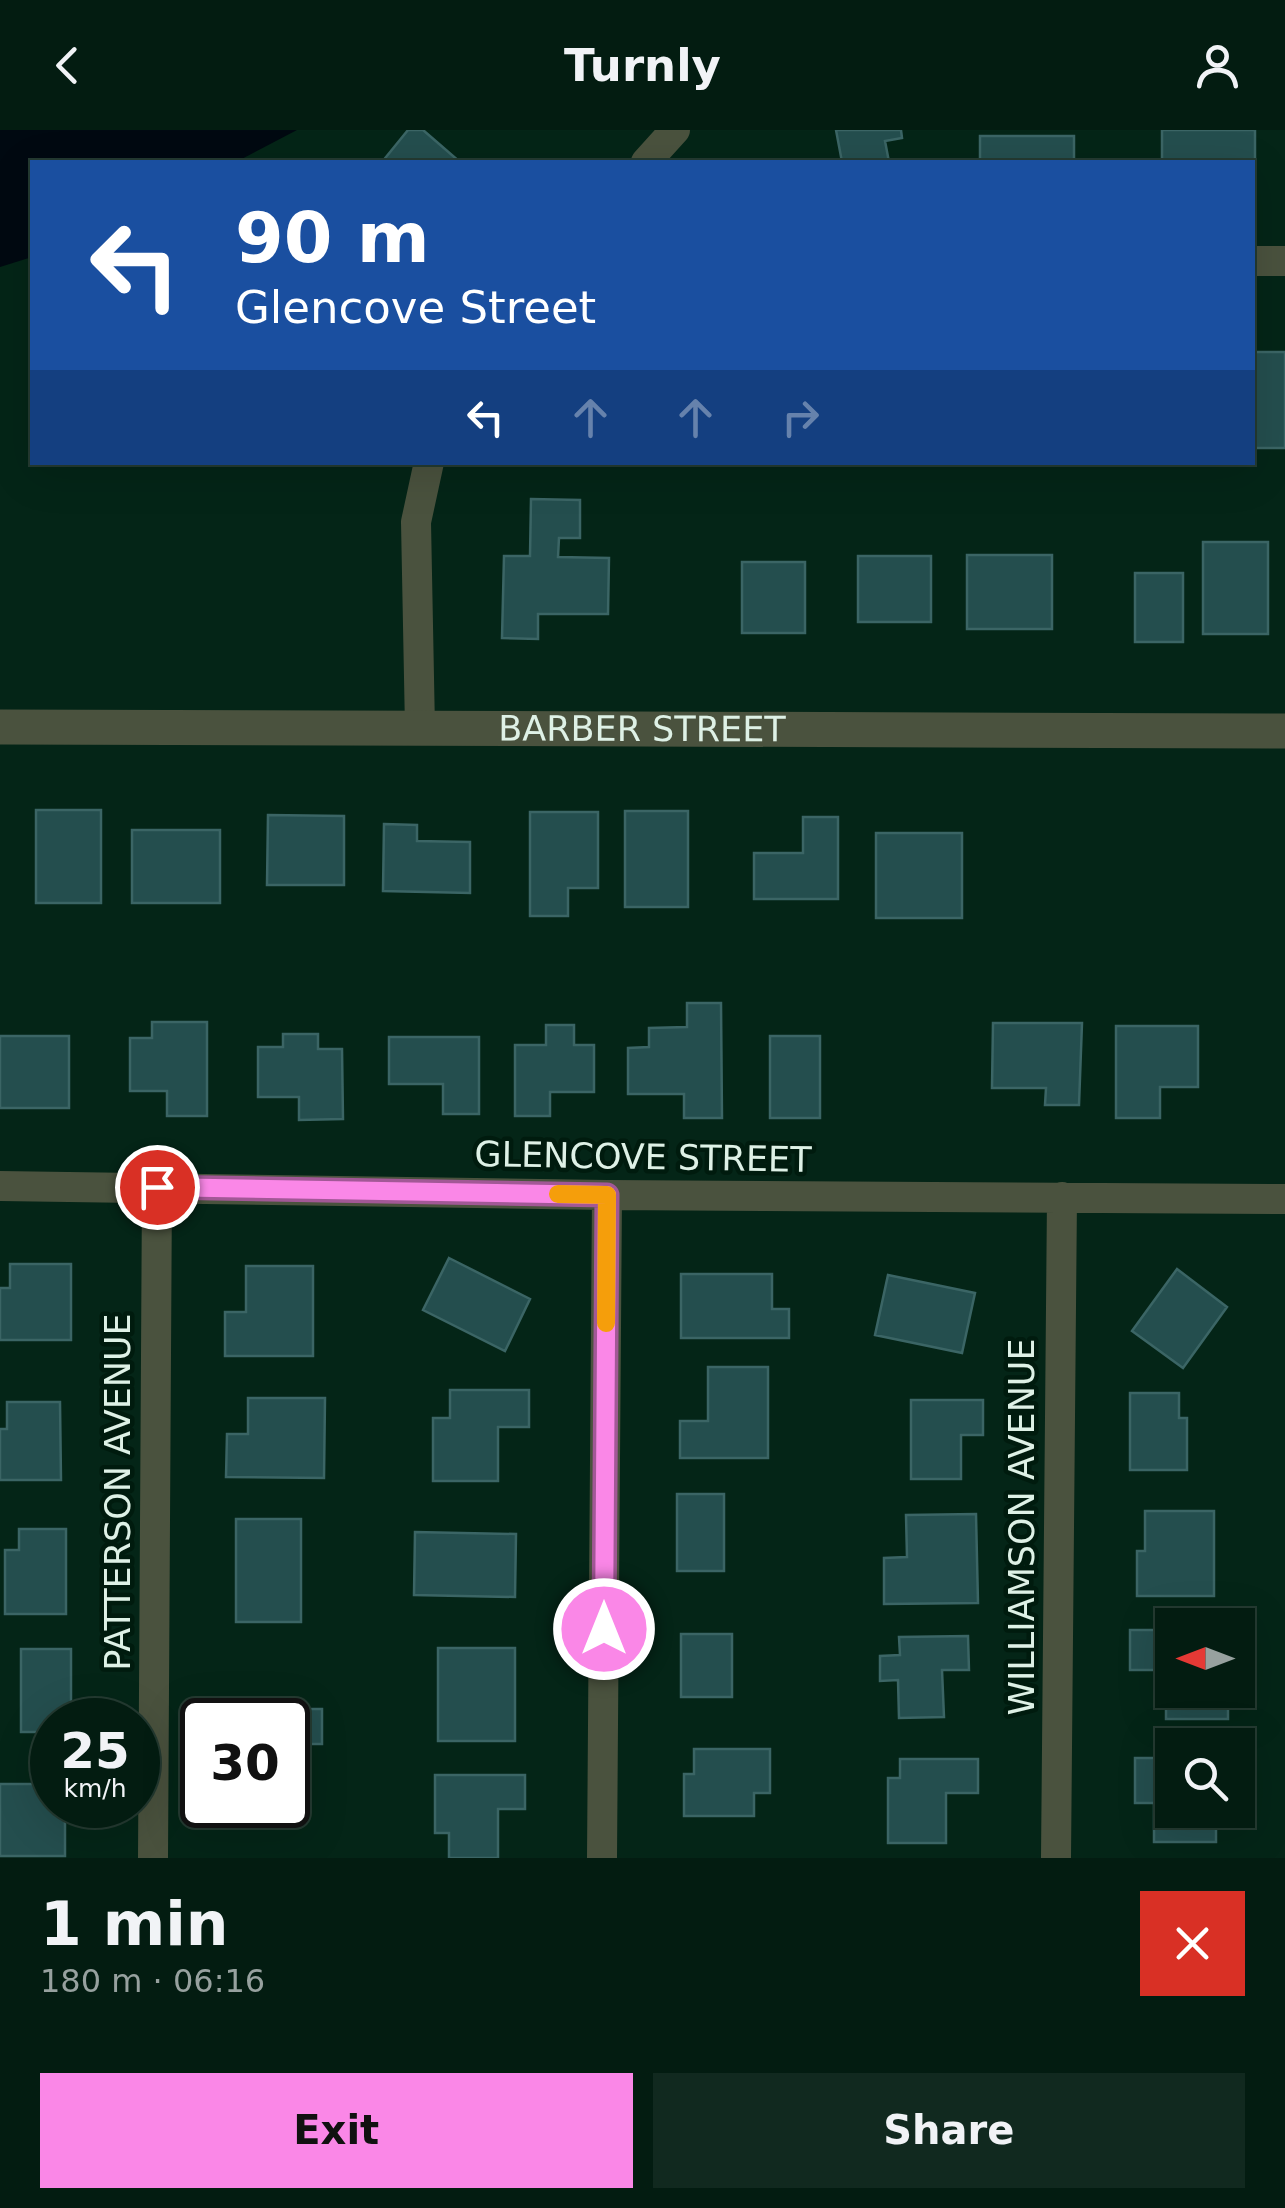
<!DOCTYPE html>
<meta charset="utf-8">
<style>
:root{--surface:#031c11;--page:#11291f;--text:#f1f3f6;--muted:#97a19f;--line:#243a31;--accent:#fa87e7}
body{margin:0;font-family:"DejaVu Sans",sans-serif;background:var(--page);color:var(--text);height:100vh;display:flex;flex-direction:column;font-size:38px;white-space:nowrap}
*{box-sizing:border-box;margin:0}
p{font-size:32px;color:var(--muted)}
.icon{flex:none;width:55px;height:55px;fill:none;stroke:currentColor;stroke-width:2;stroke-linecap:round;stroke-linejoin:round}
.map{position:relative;height:1728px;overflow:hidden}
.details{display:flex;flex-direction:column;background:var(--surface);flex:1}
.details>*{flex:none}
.hud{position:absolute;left:30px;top:30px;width:1225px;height:305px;border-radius:0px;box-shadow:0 10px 40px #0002,0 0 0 2px var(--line);background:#1a4fa0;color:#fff;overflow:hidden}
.needle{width:65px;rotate:270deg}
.buttons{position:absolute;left:1155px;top:1478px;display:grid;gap:20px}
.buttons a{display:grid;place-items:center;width:100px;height:100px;border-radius:0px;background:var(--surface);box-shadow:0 10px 40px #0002,0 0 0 2px var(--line);font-size:50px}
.speed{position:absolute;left:30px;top:1568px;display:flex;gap:20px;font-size:50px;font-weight:700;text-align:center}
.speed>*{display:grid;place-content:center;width:130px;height:130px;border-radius:50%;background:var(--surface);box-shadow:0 10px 40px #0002,0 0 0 2px var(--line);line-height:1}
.speed small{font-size:25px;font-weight:400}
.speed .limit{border:5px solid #111;border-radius:15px;background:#fff;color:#111}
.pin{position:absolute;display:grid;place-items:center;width:85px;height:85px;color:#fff;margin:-42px;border:5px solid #fff;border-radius:50%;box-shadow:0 2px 10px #0007}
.me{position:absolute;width:110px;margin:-55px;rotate:0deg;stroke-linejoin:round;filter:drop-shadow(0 0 8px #0008)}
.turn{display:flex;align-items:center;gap:35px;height:210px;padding:0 40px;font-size:45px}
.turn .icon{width:130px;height:130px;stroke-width:2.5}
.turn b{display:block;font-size:70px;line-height:85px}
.lanes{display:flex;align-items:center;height:95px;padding:0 40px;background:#0003;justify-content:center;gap:50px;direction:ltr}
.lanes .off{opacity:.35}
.round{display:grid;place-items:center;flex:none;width:105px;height:105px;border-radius:0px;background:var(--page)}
.overview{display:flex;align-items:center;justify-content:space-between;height:170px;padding:0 40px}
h1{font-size:60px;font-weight:700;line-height:75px}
.cta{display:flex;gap:20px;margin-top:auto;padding:20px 40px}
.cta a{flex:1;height:115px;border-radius:0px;background:var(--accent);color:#111;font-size:40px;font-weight:700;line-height:115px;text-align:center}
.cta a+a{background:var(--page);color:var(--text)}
header{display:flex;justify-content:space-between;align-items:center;height:130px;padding:0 40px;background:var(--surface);font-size:45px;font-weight:700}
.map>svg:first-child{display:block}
</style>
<header><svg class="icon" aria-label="back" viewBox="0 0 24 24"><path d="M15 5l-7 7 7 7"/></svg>Turnly<svg class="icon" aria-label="person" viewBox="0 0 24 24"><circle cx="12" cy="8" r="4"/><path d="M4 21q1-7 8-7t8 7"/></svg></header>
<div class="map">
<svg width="1285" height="1728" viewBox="0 0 1285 1728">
<rect width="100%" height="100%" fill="#042517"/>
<path fill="#000911" d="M0 0H297L236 32H32V127L0 137Z"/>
<path fill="#244e4e" stroke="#3b6565" stroke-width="2.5" d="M408 0H423L460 32H382Z
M836 0H901L902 8 885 11 889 32H842Z
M1162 0H1255V50H1252V32H1162Z
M980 6H1074V32H980Z
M1252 222H1285V318H1252Z
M531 369 580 370V408H559L558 427 609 428 608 484H538V509L502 508 504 426H530Z
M1203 412H1268V504H1203Z
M967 425H1052V499H967Z
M858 426H931V492H858Z
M742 432H805V503H742Z
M1135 443H1183V512H1135Z
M36 680H101V773H36Z
M625 681H688V777H625Z
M530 682H598V758H568V786H530Z
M268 685 344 686V755H267Z
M803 687H838V769H754V723H803Z
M384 694 417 695V711L470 712V763L383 761Z
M132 700H220V773H132Z
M876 703H962V788H876Z
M687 873H721L722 988H684V964H628V918L649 917V898L687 897Z
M152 892H207V986H167V961H130V908H152Z
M993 893H1082L1079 975H1045L1046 958H992Z
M546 895H574V915H594V962H550V986H515V915H546Z
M1116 896H1198V957H1160V988H1116Z
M283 904H318V919H342L343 989 299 990V967H258V917H283Z
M0 906H69V978H0Z
M770 906H820V988H770Z
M389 907H479V984H443V954H389Z
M449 1128 530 1169 505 1221 423 1180Z
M10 1134H71V1210H0V1158H10Z
M246 1136H313V1226H225V1182H246Z
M1177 1139 1227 1177 1183 1238 1132 1201Z
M681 1144H772V1179H789V1208H681Z
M888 1145 975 1163 962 1223 875 1205Z
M708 1237H768V1328H680V1291H708Z
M450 1260H529V1297H498V1351H433V1288H450Z
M1130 1263H1179V1288H1187V1340H1130Z
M248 1268H325L324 1348 226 1347 227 1304H248Z
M911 1270H983V1305H961V1349H911Z
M7 1272H60L61 1350H0V1299H7Z
M677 1364H724V1441H677Z
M1145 1381H1214V1466H1137V1421H1145Z
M976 1384 978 1473 884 1474V1428L907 1427 906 1385Z
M236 1389H301V1492H236Z
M19 1399H66V1484H5V1420H19Z
M415 1402 516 1404 515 1467 414 1465Z
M1130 1500H1172V1560H1228V1589H1166V1540H1130Z
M681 1504H732V1567H681Z
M968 1506 969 1540H942L944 1587 899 1588 898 1550 880 1551V1526L900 1525 899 1507Z
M438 1518H515V1611H438Z
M21 1519H71V1590H52V1602H21Z
M222 1579H322V1614H309V1674L288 1673V1590H222Z
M694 1619H770V1663H754V1686H684V1644H694Z
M1135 1628H1172V1680H1216V1712H1154V1673H1135Z
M900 1629H978V1663H946V1713H888V1648H900Z
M435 1645H525V1679H498V1728H449V1703H435Z
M0 1654H52V1675H65V1726H0Z"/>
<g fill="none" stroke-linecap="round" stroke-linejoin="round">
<path stroke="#4a523e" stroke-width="30" d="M646 32 675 0
M1252 131H1285
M420 599 416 392 429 332
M0 1056 607 1065 1285 1069
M153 1728 157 1057
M602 1728 607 1065
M1056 1728 1062 1067"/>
<path stroke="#4a523e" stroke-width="35" id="s1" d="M0 597 1285 601"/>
</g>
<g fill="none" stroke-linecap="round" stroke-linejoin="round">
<defs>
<path id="route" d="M157 1057 607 1065 604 1499"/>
</defs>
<use href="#route" stroke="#a25896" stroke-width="25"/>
<use href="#route" stroke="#fa87e7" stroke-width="18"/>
<path stroke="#f59e0b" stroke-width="18" d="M558 1064 607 1065 606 1193"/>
</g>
<g text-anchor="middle" stroke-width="9" stroke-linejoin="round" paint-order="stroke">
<g font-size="35" fill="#def1e6" stroke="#001b0e">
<text dy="12" stroke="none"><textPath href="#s1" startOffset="642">BARBER STREET</textPath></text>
<text transform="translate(643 1027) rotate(1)" y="12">GLENCOVE STREET</text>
<text transform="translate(118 1362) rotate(-90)" y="12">PATTERSON AVENUE</text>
<text transform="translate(1022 1397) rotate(-90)" y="12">WILLIAMSON AVENUE</text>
</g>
</g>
</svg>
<div class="buttons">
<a><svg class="needle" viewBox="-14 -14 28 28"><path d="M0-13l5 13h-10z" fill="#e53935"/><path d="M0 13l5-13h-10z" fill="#97a19f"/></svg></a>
<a><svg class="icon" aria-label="search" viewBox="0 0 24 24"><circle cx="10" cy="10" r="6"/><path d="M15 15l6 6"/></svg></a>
</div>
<div class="speed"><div>25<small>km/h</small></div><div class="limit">30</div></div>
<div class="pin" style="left:157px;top:1057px;background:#d93025"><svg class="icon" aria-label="arrive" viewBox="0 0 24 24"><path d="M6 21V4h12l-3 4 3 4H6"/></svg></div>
<svg class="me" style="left:604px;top:1499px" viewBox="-20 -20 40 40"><circle r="17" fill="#fa87e7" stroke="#fff" stroke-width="3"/><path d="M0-11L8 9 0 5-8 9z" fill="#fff"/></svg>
<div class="hud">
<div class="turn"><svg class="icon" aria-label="left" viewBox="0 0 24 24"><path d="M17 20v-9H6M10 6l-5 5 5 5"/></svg><div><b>90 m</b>Glencove Street</div></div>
<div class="lanes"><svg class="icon" aria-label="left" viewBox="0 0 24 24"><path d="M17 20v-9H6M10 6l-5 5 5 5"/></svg><svg class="icon off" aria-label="ahead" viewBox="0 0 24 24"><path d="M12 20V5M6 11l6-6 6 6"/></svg><svg class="icon off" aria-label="ahead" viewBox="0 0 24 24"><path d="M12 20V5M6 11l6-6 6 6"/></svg><svg class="icon off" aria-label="right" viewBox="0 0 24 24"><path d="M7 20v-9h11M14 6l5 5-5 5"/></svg></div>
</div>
</div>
<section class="details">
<div class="overview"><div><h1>1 min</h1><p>180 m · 06:16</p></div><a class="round" style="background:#d93025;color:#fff"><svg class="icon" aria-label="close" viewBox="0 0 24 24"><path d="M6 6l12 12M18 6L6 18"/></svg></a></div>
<div class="cta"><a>Exit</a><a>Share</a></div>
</section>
